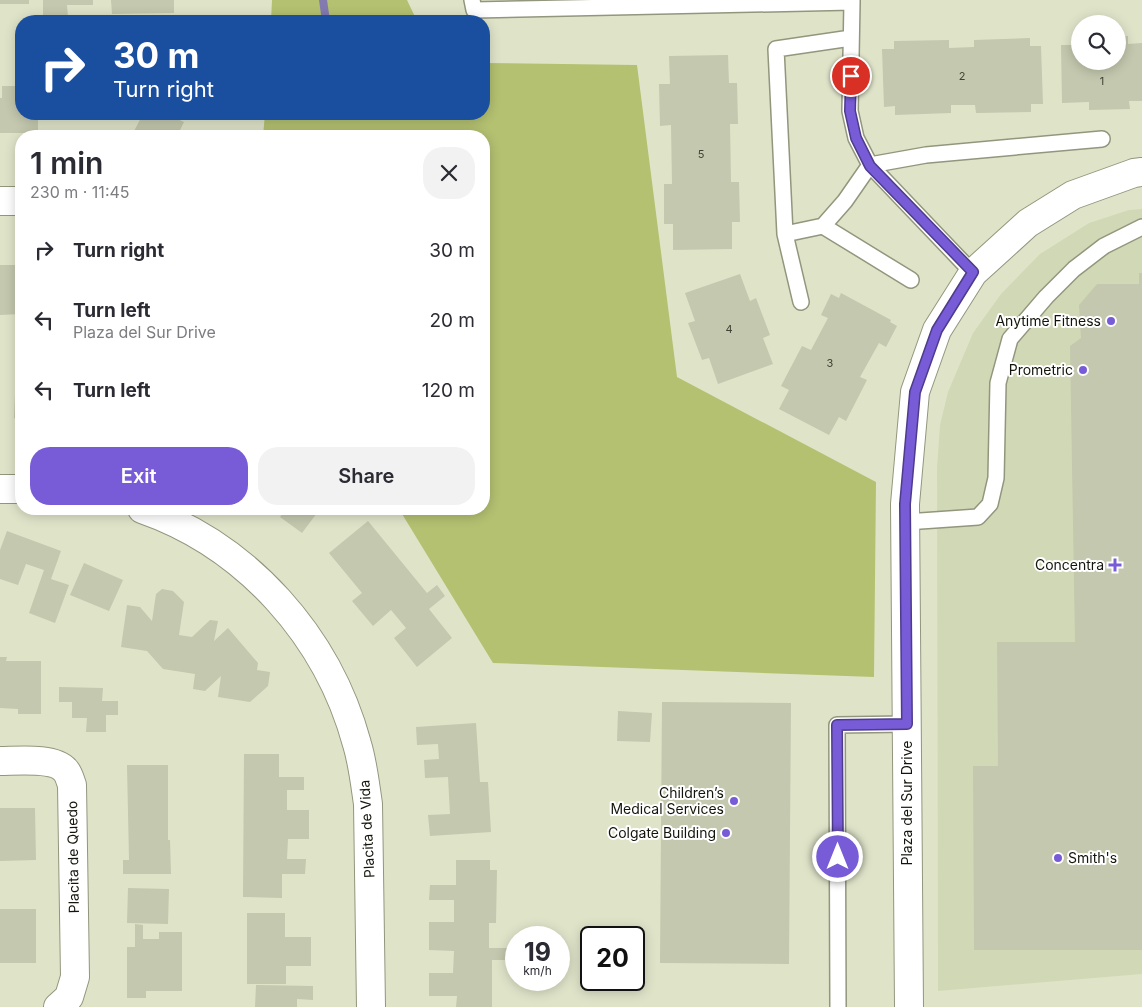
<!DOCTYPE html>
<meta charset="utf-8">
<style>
:root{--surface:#fff;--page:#f2f2f3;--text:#2b2b33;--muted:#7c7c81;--accent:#785bd6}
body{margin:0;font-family:Inter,sans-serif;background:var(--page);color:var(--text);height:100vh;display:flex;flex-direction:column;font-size:19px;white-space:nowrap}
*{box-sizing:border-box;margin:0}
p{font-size:16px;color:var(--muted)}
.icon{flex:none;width:28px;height:28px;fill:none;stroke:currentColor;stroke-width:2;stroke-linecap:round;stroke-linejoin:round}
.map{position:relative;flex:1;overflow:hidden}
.panel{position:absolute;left:15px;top:130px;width:475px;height:385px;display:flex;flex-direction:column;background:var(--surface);border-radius:20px;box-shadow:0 2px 12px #0003}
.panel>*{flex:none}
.guide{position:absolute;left:15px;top:15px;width:475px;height:105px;border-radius:20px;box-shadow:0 2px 12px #0003;background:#1a4fa0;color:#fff;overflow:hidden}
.tools{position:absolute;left:1071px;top:15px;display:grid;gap:10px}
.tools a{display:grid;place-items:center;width:55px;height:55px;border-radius:50%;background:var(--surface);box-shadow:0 2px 12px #0003;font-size:25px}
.speed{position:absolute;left:505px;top:926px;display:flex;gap:10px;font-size:25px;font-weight:700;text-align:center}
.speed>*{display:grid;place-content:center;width:65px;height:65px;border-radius:50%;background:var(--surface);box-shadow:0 2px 12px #0003;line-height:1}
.speed small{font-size:12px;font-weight:400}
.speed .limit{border:2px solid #111;border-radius:8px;background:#fff;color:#111}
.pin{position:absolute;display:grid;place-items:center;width:42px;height:42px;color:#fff;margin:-21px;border:2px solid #fff;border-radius:50%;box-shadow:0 1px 5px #0007}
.me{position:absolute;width:55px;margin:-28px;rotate:0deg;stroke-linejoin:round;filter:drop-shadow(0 0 4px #0008)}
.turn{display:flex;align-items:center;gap:18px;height:105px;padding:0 15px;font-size:22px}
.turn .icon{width:65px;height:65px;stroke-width:2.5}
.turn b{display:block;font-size:35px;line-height:42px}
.round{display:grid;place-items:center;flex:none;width:52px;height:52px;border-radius:20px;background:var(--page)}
.summary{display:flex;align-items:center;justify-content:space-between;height:85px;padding:0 15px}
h1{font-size:30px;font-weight:600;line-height:38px}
.cta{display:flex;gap:10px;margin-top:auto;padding:10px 15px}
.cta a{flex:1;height:58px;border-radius:20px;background:var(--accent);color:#fff;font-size:20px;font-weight:600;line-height:58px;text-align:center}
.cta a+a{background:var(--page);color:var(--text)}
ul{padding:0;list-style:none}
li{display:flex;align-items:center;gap:15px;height:70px;padding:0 15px}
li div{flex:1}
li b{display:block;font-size:19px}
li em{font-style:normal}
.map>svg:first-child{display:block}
</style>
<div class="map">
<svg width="1142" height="1007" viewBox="0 0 1142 1007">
<rect width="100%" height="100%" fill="#dfe4c9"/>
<path fill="#d1d8b6" d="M1142 209V974L938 991 937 468 940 425 948 392 973 333 1001 294 1040 254 1089 223 1129 210Z"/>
<path fill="#b4c171" d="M272 0H407L417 21H271Z
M484 63 637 65 677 377 876 482 874 677 493 663 399 509H484V136H263L265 114H484Z"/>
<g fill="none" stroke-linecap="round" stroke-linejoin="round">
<path stroke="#837bb0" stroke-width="8" d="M323 0 326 21"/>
</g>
<path fill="#c3c8ae" d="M0 0H29V4H0Z
M43 0H93V5H67L68 17H43Z
M111 0H174V13L112 14Z
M1118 36H1128V44L1142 43V101H1129L1130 109 1089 110V102L1062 103 1061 45H1080V61H1118Z
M1030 38V46H1041L1043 104H1031V112L976 113 975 105H951V113L895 115V106L884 107 882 49H894V41L949 40V48L974 47V40Z
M728 55 729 83H737L738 124H730L731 182H739L740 222H732V249L673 250V224H664V184H672L671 125 660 126 659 84H670L669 56Z
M2 86H19L18 97H21V114H38V133H0V98H2Z
M143 114H166L184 122 177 136H139L133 133Z
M0 265H21V314L0 315Z
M1139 273H1142V950H974L973 766H998L997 642H1075L1070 346 1081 338 1079 305 1097 284H1139Z
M740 274 750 301 756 298 770 335 763 338 773 364 718 384 709 358 702 360 688 323 695 321 685 293Z
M841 293 891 320 890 322 897 326 886 347 879 343 860 377 867 380 846 421 839 417 829 435 779 409 789 390 781 386 802 346 811 350 828 318 821 315 831 294 839 298Z
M16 370H21V419L14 418Z
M286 509H320L302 533 280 517Z
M368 521 427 593 437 585 445 596 429 609 452 638 417 667 394 638 406 628 391 610 373 626 352 601 362 593 329 553Z
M7 531 61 551 51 579 69 585 55 623 29 613 44 570 26 564 18 585 0 579V550Z
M84 563 123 580 109 611 70 595Z
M162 589 173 591 184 602 179 635 192 637 210 620 218 621 214 641 228 628 258 663 257 670 270 672 268 686 250 702 218 697 221 676 205 691 193 689 195 674 163 669 147 651 121 647 127 605 140 607 152 621 156 594Z
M0 657H7L6 661H41V714H18V709L0 708Z
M59 687 103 688 102 701H118V715H106V732H86L87 718H72V702H59Z
M662 702 791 703 789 964 660 963Z
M618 711 652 713 650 742 617 741Z
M476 723 480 782H488L491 832 430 836 428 815 450 814 448 777 425 778 424 760 439 759 438 744 417 745 416 727Z
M244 754H279V777H304V790H287V810H309V839H288L287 859H306L305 874H282V898L243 897Z
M127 765H168V840H170L171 874H123V860H129Z
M0 808H35L36 860 0 861Z
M456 860H490V870H497L496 923H489V948H507V960H492V1007H456L457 996H429V973H453L454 951 429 950V922H454V900H429L430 885H456Z
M128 888 169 889 168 924 127 923Z
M0 909H36V963H0Z
M247 913H285V937H311V966H286V984H247Z
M135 924 143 925V939H159V932H182V991H146V998H127V947H135Z
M256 985 313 986V1000L297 999V1007H255Z"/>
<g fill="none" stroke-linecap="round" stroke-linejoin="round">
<defs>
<path id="lane" d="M472 0 474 10 852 2V0
M852 2 850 111 856 138 870 165 973 273
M851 38 776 49 785 234 823 226 845 201 870 165 926 155 1102 139
M823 226 911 280
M785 234 801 302
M906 522 978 517 990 504 996 478 998 383 1010 339 1046 297 1074 269 1104 246 1142 227
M838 1007 837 725 907 724"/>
<path id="street" d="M0 201H21
M0 489H21
M142 509C248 546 328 637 357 744 363 764 365 784 368 804L371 1007
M0 761C17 761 54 757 65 770 69 774 70 780 72 785L75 977 69 997 58 1007
M909 1007 905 504 915 392 937 330 973 273 1028 223 1073 195 1134 173 1142 172"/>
</defs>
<use href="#lane" stroke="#92967d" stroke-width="18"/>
<use href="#street" stroke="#92967d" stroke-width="30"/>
<use href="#lane" stroke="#fff" stroke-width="15"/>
<use href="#street" stroke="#fff" stroke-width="28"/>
</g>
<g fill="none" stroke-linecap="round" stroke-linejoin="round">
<defs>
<path id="route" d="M838 857 837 725 907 724 905 504 915 392 937 330 973 272 870 166 856 138 850 111 851 76"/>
</defs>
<use href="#route" stroke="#4e3b8b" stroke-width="12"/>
<use href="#route" stroke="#785bd6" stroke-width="9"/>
</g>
<g fill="#785bd6" stroke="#fff" stroke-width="2">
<circle cx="1111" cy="321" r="5"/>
<circle cx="1083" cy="370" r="5"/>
<path d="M1112.5 557.5h5v5h5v5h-5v5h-5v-5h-5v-5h5z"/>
<circle cx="734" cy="801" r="5"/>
<circle cx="726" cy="833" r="5"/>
<circle cx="1058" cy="858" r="5"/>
</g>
<g text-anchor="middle" stroke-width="4" stroke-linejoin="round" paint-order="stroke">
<g font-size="11" fill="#3f4234">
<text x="962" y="80">2</text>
<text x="1102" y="85">1</text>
<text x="701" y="158">5</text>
<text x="729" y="333">4</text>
<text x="830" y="367">3</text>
</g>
<g font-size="14" fill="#13150b" stroke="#fff" text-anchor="end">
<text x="1101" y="326">Anytime Fitness</text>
<text x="1073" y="375">Prometric</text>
<text x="1104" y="570">Concentra</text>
<text x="724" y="798">Children’s<tspan x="724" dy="16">Medical Services</tspan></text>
<text x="716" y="838">Colgate Building</text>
<text x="1068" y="863" text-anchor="start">Smith's</text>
</g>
<g font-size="14" fill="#13150b" stroke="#fff">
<text transform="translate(907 803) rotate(-90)" y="5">Plaza del Sur Drive</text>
<text transform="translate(367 829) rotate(-93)" y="5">Placita de Vida</text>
<text transform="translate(73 857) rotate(-91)" y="5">Placita de Quedo</text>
</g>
</g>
</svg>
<div class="tools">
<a><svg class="icon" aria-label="search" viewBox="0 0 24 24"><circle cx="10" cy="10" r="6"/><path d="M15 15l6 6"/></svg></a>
</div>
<div class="speed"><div>19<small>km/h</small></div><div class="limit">20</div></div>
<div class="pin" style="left:851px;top:76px;background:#d93025"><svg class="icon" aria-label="arrive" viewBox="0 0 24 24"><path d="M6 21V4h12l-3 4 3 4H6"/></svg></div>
<svg class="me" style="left:838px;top:857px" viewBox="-20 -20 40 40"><circle r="17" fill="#785bd6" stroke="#fff" stroke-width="3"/><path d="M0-11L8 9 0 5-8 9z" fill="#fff"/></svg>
<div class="guide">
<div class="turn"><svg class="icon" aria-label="right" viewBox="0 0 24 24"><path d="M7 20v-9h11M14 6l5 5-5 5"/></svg><div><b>30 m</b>Turn right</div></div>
</div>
<section class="panel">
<div class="summary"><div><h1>1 min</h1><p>230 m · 11:45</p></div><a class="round"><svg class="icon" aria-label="close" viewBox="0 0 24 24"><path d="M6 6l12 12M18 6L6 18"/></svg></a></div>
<ul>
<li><svg class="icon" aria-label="right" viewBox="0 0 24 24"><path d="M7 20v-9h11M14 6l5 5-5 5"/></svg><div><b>Turn right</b></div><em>30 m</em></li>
<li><svg class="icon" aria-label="left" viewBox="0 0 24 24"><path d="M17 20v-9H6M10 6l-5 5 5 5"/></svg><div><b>Turn left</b><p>Plaza del Sur Drive</p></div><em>20 m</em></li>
<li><svg class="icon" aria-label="left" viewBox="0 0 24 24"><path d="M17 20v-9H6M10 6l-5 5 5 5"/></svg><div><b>Turn left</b></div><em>120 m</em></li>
</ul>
<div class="cta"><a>Exit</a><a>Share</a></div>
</section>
</div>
